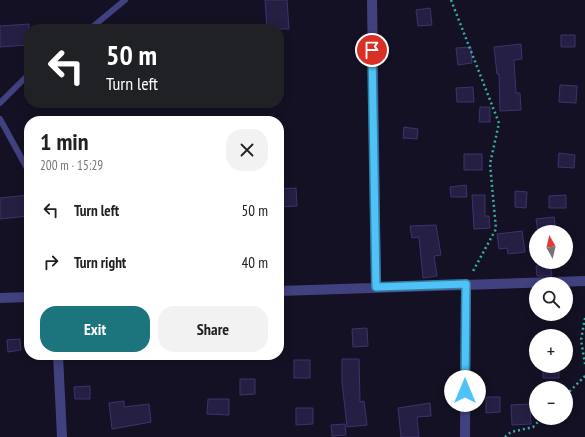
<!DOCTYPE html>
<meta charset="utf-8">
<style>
:root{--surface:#fff;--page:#f2f2f2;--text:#202124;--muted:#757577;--accent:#1c747c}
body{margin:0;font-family:"PT Sans Narrow",sans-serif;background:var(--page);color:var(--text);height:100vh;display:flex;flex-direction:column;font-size:15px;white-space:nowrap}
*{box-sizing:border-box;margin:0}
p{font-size:13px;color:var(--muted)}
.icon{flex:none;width:22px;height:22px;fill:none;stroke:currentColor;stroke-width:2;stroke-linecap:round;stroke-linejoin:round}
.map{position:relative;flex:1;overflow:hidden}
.sheet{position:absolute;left:24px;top:116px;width:260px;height:244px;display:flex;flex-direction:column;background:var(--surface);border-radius:16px;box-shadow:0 2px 10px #0003}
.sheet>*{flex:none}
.banner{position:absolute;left:24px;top:24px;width:260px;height:84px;border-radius:16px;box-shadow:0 2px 10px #0003;background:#202124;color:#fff;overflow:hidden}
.needle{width:26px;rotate:352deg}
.controls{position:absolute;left:529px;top:225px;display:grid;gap:8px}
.controls a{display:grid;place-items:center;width:44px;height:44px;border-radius:50%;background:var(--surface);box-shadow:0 2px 10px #0003;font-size:20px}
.pin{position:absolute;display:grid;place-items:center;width:34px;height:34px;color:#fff;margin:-17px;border:2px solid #fff;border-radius:50%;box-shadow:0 1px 4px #0007}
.me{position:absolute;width:44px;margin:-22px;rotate:0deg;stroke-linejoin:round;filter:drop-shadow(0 0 3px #0008)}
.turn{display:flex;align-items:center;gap:14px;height:84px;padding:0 16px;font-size:18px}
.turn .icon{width:52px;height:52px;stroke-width:2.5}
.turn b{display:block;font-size:28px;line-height:34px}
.round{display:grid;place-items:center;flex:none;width:42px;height:42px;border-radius:16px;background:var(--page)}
.summary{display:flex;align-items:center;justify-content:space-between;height:68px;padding:0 16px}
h1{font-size:24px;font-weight:700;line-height:30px}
.primary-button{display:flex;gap:8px;margin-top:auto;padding:8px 16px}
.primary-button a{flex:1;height:46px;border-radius:16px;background:var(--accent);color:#fff;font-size:16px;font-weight:700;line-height:46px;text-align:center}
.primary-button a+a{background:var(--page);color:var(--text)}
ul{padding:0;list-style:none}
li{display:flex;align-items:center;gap:12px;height:52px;padding:0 16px}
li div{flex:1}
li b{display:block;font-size:15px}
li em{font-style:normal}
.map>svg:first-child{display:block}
</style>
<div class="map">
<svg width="585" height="437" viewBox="0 0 585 437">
<rect width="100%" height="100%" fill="#141124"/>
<path fill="#251f43" stroke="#3d336d" d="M265 0H287L289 29H267Z
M430 8 432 25 418 26 416 10Z
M29 24V45L0 47V26Z
M561 35H575V47H561Z
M521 44 522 59 514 60 516 93H520L521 110 500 111 499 74H497L494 47Z
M471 47 472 63 458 65 456 48Z
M560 85 577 86 576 103 559 102Z
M473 87 474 102H457L456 88Z
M480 107H490V122H479Z
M404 127 418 129 417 139 403 138Z
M559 153 575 155 574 168 558 167Z
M464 154H482V170H464Z
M466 185 467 197H451L450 187Z
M296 188 297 206 279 207V189Z
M515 191 527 192 526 208 515 207Z
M29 195V216L0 219V198Z
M472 195H485V216H489L490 228 474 229Z
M566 195V208H549V196Z
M554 217 556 232H538L536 219Z
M436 225 441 255 434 256 437 276 423 278 419 237 412 238 410 226Z
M522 231 525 252 508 254 507 248 499 249 497 234Z
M550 264 552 276H537L536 266Z
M367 328 368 346 353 347 352 329Z
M20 339 21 350 8 352 7 340Z
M342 359H359L360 402 364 401 367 425 347 427 342 382Z
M294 360H310V378H294Z
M543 366H559V378H543Z
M240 379H255V394L240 395Z
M90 386V399H75L74 387Z
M486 397H500V412L486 413Z
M208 399H229V415L207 414Z
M124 401V407L149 404 151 422 112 429 109 403Z
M430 403 431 416 417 417 419 437H401L398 408Z
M530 404 531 424 512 425 511 405Z
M296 408H313V424L296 425Z
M345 424 346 435 332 436 331 425Z"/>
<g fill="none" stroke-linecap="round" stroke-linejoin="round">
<path stroke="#3baca2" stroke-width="2.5" stroke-dasharray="2 3" stroke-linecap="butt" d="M451 0 499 123 490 164 496 229 472 273
M585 318 581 340 585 364
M566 395 585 376
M505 437 511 432 533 427 542 418"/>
<path stroke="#41417f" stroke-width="6" d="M90 29 125 0
M0 103 29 74
M0 119 29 172"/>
<path stroke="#41417f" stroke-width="10" d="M372 0 376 287
M279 291 585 281
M0 298 29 297
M58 355 62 437
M465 437 466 284"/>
</g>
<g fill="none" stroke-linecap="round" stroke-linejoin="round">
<defs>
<path id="route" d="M372 50 376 287 466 284 465 391"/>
</defs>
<use href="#route" stroke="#337fa1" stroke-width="10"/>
<use href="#route" stroke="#4fc3f7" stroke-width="7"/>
</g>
</svg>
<div class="controls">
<a><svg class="needle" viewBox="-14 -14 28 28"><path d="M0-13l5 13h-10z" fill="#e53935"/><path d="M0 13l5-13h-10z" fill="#757577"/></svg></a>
<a><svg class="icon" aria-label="search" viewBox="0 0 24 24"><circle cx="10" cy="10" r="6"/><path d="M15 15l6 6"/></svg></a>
<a>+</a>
<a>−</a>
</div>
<div class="pin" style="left:372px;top:50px;background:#d93025"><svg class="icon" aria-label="arrive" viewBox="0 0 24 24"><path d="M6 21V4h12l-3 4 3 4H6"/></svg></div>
<svg class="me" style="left:465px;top:391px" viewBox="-20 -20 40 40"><circle r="19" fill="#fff"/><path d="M0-13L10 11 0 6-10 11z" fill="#4fc3f7"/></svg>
<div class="banner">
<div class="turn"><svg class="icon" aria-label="left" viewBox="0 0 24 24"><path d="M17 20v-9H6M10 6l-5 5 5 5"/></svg><div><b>50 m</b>Turn left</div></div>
</div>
<section class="sheet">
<div class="summary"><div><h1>1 min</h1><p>200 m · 15:29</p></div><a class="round"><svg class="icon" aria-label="close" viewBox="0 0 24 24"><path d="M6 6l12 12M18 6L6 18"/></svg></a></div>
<ul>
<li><svg class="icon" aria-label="left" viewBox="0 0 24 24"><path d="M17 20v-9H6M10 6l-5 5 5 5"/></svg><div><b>Turn left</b></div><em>50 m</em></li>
<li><svg class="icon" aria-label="right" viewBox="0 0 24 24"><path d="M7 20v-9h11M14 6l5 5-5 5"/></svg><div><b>Turn right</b></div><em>40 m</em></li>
</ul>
<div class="primary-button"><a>Exit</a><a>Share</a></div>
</section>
</div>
